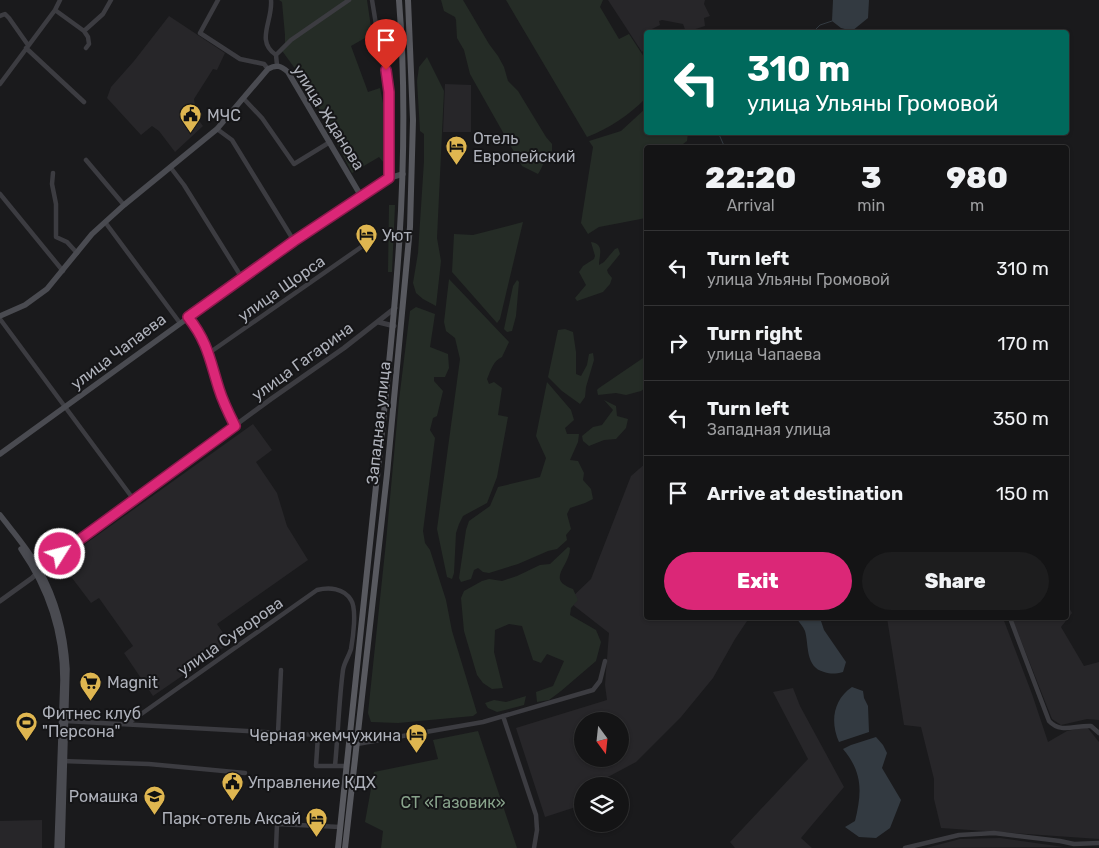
<!DOCTYPE html>
<meta charset="utf-8">
<style>
:root{--surface:#141415;--page:#1d1d1e;--text:#f1f3f6;--muted:#9d9ea0;--line:#333334;--accent:#db2777}
body{margin:0;font-family:Rubik,sans-serif;background:var(--page);color:var(--text);height:100vh;display:flex;flex-direction:column;font-size:19px;white-space:nowrap}
*{box-sizing:border-box;margin:0}
p{font-size:16px;color:var(--muted)}
.icon{flex:none;width:28px;height:28px;fill:none;stroke:currentColor;stroke-width:2;stroke-linecap:round;stroke-linejoin:round}
.map{position:relative;flex:1;overflow:hidden}
.panel{position:absolute;left:644px;top:145px;width:425px;height:475px;display:flex;flex-direction:column;background:var(--surface);border-radius:5px;box-shadow:0 1px 4px #0004,0 0 0 1px var(--line)}
.panel>*{flex:none}
.banner{position:absolute;left:644px;top:30px;width:425px;height:105px;border-radius:5px;box-shadow:0 1px 4px #0004,0 0 0 1px var(--line);background:#00695c;color:#fff;overflow:hidden}
.needle{width:32px;rotate:165deg}
.controls{position:absolute;left:574px;top:712px;display:grid;gap:10px}
.controls a{display:grid;place-items:center;width:55px;height:55px;border-radius:50%;background:var(--surface);box-shadow:0 1px 4px #0004,0 0 0 1px var(--line);font-size:25px}
.pin{position:absolute;display:grid;place-items:center;width:42px;height:42px;color:#fff;margin:-51px -21px;border-radius:50% 50% 50% 0;rotate:-45deg;box-shadow:0 0 5px #0007}
.pin .icon{rotate:45deg}
.me{position:absolute;width:55px;margin:-28px;rotate:54deg;stroke-linejoin:round;filter:drop-shadow(0 0 4px #0008)}
.turn{display:flex;align-items:center;gap:18px;height:105px;padding:0 20px;font-size:22px}
.turn .icon{width:65px;height:65px;stroke-width:2.5}
.turn b{display:block;font-size:35px;line-height:42px}
.eta{display:flex;justify-content:space-evenly;align-items:center;height:85px;text-align:center}
.eta b{font-size:30px;font-weight:800;line-height:35px}
.action{display:flex;gap:10px;margin-top:auto;padding:10px 20px}
.action a{flex:1;height:58px;border-radius:30px;background:var(--accent);color:#fff;font-size:20px;font-weight:800;line-height:58px;text-align:center}
.action a+a{background:var(--page);color:var(--text)}
ul{padding:0;list-style:none}
li{display:flex;align-items:center;gap:15px;height:75px;padding:0 20px;border-top:1px solid var(--line)}
li div{flex:1}
li b{display:block;font-size:19px}
li em{font-style:normal}
.map>svg:first-child{display:block}
</style>
<div class="map">
<svg width="1099" height="848" viewBox="0 0 1099 848">
<rect width="100%" height="100%" fill="#1a1a1c"/>
<path fill="#272629" fill-rule="evenodd" d="M608 0H705L704 4 710 16 704 18 705 26 686 32 683 24 662 20 659 21 660 25 650 30 651 32H646V47L642 52Z
M169 16 225 53 217 70 213 69 194 99 197 118 203 126 175 152 159 131 152 126 141 135 107 98 111 87 134 61Z
M445 84 471 85V132H443Z
M253 424 272 450 256 462 277 493 287 526 308 560 217 624 230 643 153 696 124 653 133 646 99 598 91 603 60 562Z
M646 463V618H749L735 639 713 678 681 717 636 762 591 786H582V805L545 817 516 728 607 700 605 685 609 633 568 601 591 579 631 476ZM582 721H620V759H582Z
M1066 602 1072 613 1061 627 1084 666 1099 662V720L1087 719 1061 725 1052 719 1012 618H1066Z
M887 618H1003L1032 694 1048 742 1067 731 1087 727 1099 742V839L941 828 934 799V779L921 727 904 725Z
M793 688 800 706 844 787 801 838 812 848H735L730 842 808 759 773 692Z
M42 820V848H0V821Z
M1000 838 1064 847 926 848 960 839Z"/>
<path fill="#252c26" d="M279 0H367L372 34 351 46 368 92 380 88 386 118 387 163H384L379 157 352 173 307 85 280 48 285 43V35L282 2Z
M441 0H463L489 44 498 56 504 67 508 81 518 91 546 137 552 144V151C545 156 543 167 538 174L522 166 470 74 464 50 457 38 456 20 455 17 444 11Z
M506 0H603L600 7 619 39 629 34 646 60V98C629 115 610 128 587 137Z
M427 57 444 91 437 238 441 261 436 306 423 299 416 293 413 283 418 253 424 161V134L420 131 417 81 419 67Z
M646 108V132L688 133 687 141 679 147 646 148V218L599 227 588 234 581 223 593 147 589 141 621 131Z
M389 205H395L392 272H388Z
M523 222 500 319 497 323 452 272 454 234 473 235Z
M591 242C605 244 599 255 599 265L604 262 615 249 618 248 620 254 607 270 608 273 612 278 610 284 603 292 577 301 575 298 586 285 579 272 583 266 594 259 595 256Z
M449 279 509 342 502 357C493 361 491 370 487 379L489 384 494 382 502 388 498 415 508 417 497 477 487 503 463 516 459 524 456 533 454 573 452 579 447 577 437 529 460 359 455 338 446 331 444 322Z
M517 280 519 282 516 316 512 331 507 332 504 329 513 286Z
M416 307 435 314 430 347 448 354 449 368 445 377H434V381L443 391 437 416 433 418 430 430 435 438 423 531 425 543 430 550 446 600 452 631 477 713 473 716 398 723 371 722 368 713 386 542 399 400 410 311Z
M565 329 573 332 576 352V374L581 376 587 365 589 354 593 353 594 360 586 387 585 397 580 404 562 391 548 377 558 330Z
M646 356V388L641 391 626 395 616 393 598 395 597 390 599 388Z
M547 382 571 410 574 420 565 428 567 434H579L578 442 570 460 578 461 584 473 583 480 591 489 593 499 585 503 570 508 567 514 571 529 566 535 567 540 557 549 548 551 518 564 489 573 483 572 478 568 474 570 471 579 461 582 459 578 466 530 469 521 490 506 498 487 540 477 546 458 536 436Z
M604 400 616 406 617 416 628 419 626 428 616 439 604 440 589 446 583 441 582 436 593 427 602 425 613 410Z
M568 547 570 548C570 567 545 579 573 589L578 600 571 608 570 615 596 630 601 642 596 661 561 691 549 700 537 702 536 692 553 686 564 661 547 654 541 663 533 660 522 626 509 624 495 630 494 652 503 688 492 689 483 683 477 675 464 631 461 598 464 591 482 581 489 579 502 581 517 576 540 565 550 564Z
M526 696 524 705 497 712 488 708 485 703 494 700 506 702Z
M478 731 517 848H381L383 831 365 822 374 772 438 759 433 740Z"/>
<path fill="#333a41" d="M833 0H869L868 18 852 31 841 28 832 21Z
M796 618H820L824 630 846 662 843 672C835 674 831 674 824 672 805 667 809 645 805 631 803 626 799 622 796 618Z
M852 687 863 691 864 698 868 706 869 732 839 742C830 722 833 700 852 687Z
M876 737 883 745 887 753 882 768 901 800 890 828 876 838 859 837 845 827 855 821C862 792 863 773 843 749L851 745Z"/>
<g fill="none" stroke-linecap="round" stroke-linejoin="round">
<path stroke="#333a41" stroke-width="1" d="M813 32 820 25 832 21
M718 132 725 148"/>
<path stroke="#3c3c41" stroke-width="4.5" d="M218 0 200 33 240 59 264 64 268 69
M271 0C273 21 255 41 276 55
M372 0 381 55 386 70 389 92V178
M55 10 84 31
M0 16 5 14 9 18 28 45
M26 48 84 102
M86 48 89 44 88 37 84 31 103 14 111 0
M277 65 276 55 291 40 349 0
M0 84 55 10 60 0
M244 99 262 118 294 164 330 142
M217 129 232 140 294 241
M86 160 124 205
M171 168 184 185 242 278
M53 173 52 184 56 204V237L67 242 77 253
M0 194 63 271
M105 222 180 323
M188 317C208 341 210 361 219 389 223 402 229 414 235 425
M0 319 134 500
M209 353 367 243
M1010 618 1049 721C1061 734 1075 725 1091 726L1099 733
M503 716 536 815 537 830 534 848
M65 721 318 735 316 766H347
M127 724 317 590C329 587 344 588 351 600 357 609 353 638 351 649 349 656 344 663 343 670 339 700 338 735 335 766
M278 733 281 670
M357 744 483 722 593 690 600 681 605 661
M62 761 149 764 245 773
M276 848 277 824 340 827
M905 848 959 835 994 833 1060 841 1074 844 1099 843"/>
<path stroke="#3c3c41" stroke-width="5" d="M378 322 394 326
M0 601 32 578 45 565 271 399 344 348 395 308"/>
<path stroke="#4a4b51" stroke-width="5.5" d="M0 316 25 305 47 289 92 234 124 205 217 129 268 69C277 64 281 66 288 72L361 196
M0 454 294 241 389 178 403 174
M0 515C13 532 29 550 39 569 56 599 65 635 67 669L62 848
M21 549C48 588 63 633 63 680L57 848"/>
<path stroke="#58595f" stroke-width="6" d="M338 848C351 727 363 607 376 486 394 325 412 163 399 0
M345 848 387 474 410 227 413 120 408 0"/>
</g>
<g fill="none" stroke-linecap="round" stroke-linejoin="round">
<defs>
<path id="route" d="M60 554 235 426C229 414 223 402 219 389 210 361 208 342 188 317L294 241 389 178V92L386 70"/>
</defs>
<use href="#route" stroke="#8e194d" stroke-width="12"/>
<use href="#route" stroke="#db2777" stroke-width="9"/>
</g>
<defs>
<symbol id="civic-pin" viewBox="-11 -11 22 30"><path d="M0 17L-7.5 6A9.5 9.5 0 1 1 7.5 6Z" fill="#dfb650" stroke="#151517"/><path d="M-.6-6.5H3V-4.5H.6V-3L4-1V1h2V6H-6V1h2V-1L-.6-3ZM-1.2 2.5V6h2.4V2.5Z" fill="#111"/></symbol>
<symbol id="hotel-pin" viewBox="-11 -11 22 30"><path d="M0 17L-7.5 6A9.5 9.5 0 1 1 7.5 6Z" fill="#dfb650" stroke="#151517"/><path d="M-6-4.5h1.5V1H6V5H4.5V3h-9V5H-6ZM-4 0a1.8 1.8 0 1 1 3.6 0ZM.5 0V-2.5h3Q6-2.5 6 0Z" fill="#111"/></symbol>
<symbol id="supermarket-pin" viewBox="-11 -11 22 30"><path d="M0 17L-7.5 6A9.5 9.5 0 1 1 7.5 6Z" fill="#dfb650" stroke="#151517"/><path d="M-6-5.5h2.5l.6 2H6L4.5 2H-2.5L-4.4-4H-6ZM-1.5 3.2a1.3 1.3 0 1 0 .1 0ZM3 3.2a1.3 1.3 0 1 0 .1 0Z" fill="#111"/></symbol>
<symbol id="stadium-pin" viewBox="-11 -11 22 30"><path d="M0 17L-7.5 6A9.5 9.5 0 1 1 7.5 6Z" fill="#dfb650" stroke="#151517"/><path d="M0-5a6.5 5 0 1 0 0 10a6.5 5 0 1 0 0-10ZM-3.5-1.8h7v3.6h-7Z" fill="#111"/></symbol>
<symbol id="school-pin" viewBox="-11 -11 22 30"><path d="M0 17L-7.5 6A9.5 9.5 0 1 1 7.5 6Z" fill="#dfb650" stroke="#151517"/><path d="M0-5L7-2L0 1L-7-2ZM-4 1L0 2.5L4 1V4Q0 6-4 4Z" fill="#111"/></symbol>
</defs>
<g fill-rule="evenodd">
<use href="#civic-pin" x="178" y="102" width="25" height="34"/>
<use href="#hotel-pin" x="444" y="134" width="25" height="34"/>
<use href="#hotel-pin" x="354" y="222" width="25" height="34"/>
<use href="#supermarket-pin" x="78" y="670" width="25" height="34"/>
<use href="#stadium-pin" x="14" y="710" width="25" height="34"/>
<use href="#hotel-pin" x="404" y="722" width="25" height="34"/>
<use href="#civic-pin" x="220" y="770" width="25" height="34"/>
<use href="#school-pin" x="142" y="784" width="25" height="34"/>
<use href="#hotel-pin" x="304" y="806" width="25" height="34"/>
</g>
<g text-anchor="middle" stroke-width="4" stroke-linejoin="round" paint-order="stroke">
<g font-size="16" fill="#aeb1ba" stroke="#151517" text-anchor="start">
<text x="207" y="121">МЧС</text>
<text x="473" y="144">Отель<tspan x="473" dy="18">Европейский</tspan></text>
<text x="382" y="241">Уют</text>
<text x="107" y="688">Magnit</text>
<text x="42" y="719">Фитнес клуб<tspan x="42" dy="18">"Персона"</tspan></text>
<text x="401" y="741" text-anchor="end">Черная жемчужина</text>
<text x="248" y="788">Управление КДХ</text>
<text x="138" y="802" text-anchor="end">Ромашка</text>
<text x="301" y="824" text-anchor="end">Парк-отель Аксай</text>
</g>
<g font-size="16" fill="#aeb1ba" stroke="#151517">
<text transform="translate(329 117) rotate(58)" y="6">улица Жданова</text>
<text transform="translate(281 288) rotate(-35)" y="6">улица Щорса</text>
<text transform="translate(118 351) rotate(-37)" y="6">улица Чапаева</text>
<text transform="translate(302 361) rotate(-36)" y="6">улица Гагарина</text>
<text transform="translate(378 423) rotate(-84)" y="6">Западная улица</text>
<text transform="translate(230 636) rotate(-35)" y="6">улица Суворова</text>
</g>
<g font-size="16" fill="#88a38b" stroke="#151517">
<text x="453" y="808">СТ «Газовик»</text>
</g>
</g>
</svg>
<div class="controls">
<a><svg class="needle" viewBox="-14 -14 28 28"><path d="M0-13l5 13h-10z" fill="#e53935"/><path d="M0 13l5-13h-10z" fill="#9d9ea0"/></svg></a>
<a><svg class="icon" aria-label="layers" viewBox="0 0 24 24"><path d="M12 4l9 5-9 5-9-5zM3 14l9 5 9-5"/></svg></a>
</div>
<div class="pin" style="left:386px;top:70px;background:#d93025"><svg class="icon" aria-label="arrive" viewBox="0 0 24 24"><path d="M6 21V4h12l-3 4 3 4H6"/></svg></div>
<svg class="me" style="left:60px;top:554px" viewBox="-20 -20 40 40"><circle r="17" fill="#db2777" stroke="#fff" stroke-width="3"/><path d="M0-11L8 9 0 5-8 9z" fill="#fff"/></svg>
<div class="banner">
<div class="turn"><svg class="icon" aria-label="left" viewBox="0 0 24 24"><path d="M17 20v-9H6M10 6l-5 5 5 5"/></svg><div><b>310 m</b>улица Ульяны Громовой</div></div>
</div>
<section class="panel">
<div class="eta">
<div><b>22:20</b><p>Arrival</p></div>
<div><b>3</b><p>min</p></div>
<div><b>980</b><p>m</p></div>
</div>
<ul>
<li><svg class="icon" aria-label="left" viewBox="0 0 24 24"><path d="M17 20v-9H6M10 6l-5 5 5 5"/></svg><div><b>Turn left</b><p>улица Ульяны Громовой</p></div><em>310 m</em></li>
<li><svg class="icon" aria-label="right" viewBox="0 0 24 24"><path d="M7 20v-9h11M14 6l5 5-5 5"/></svg><div><b>Turn right</b><p>улица Чапаева</p></div><em>170 m</em></li>
<li><svg class="icon" aria-label="left" viewBox="0 0 24 24"><path d="M17 20v-9H6M10 6l-5 5 5 5"/></svg><div><b>Turn left</b><p>Западная улица</p></div><em>350 m</em></li>
<li><svg class="icon" aria-label="arrive" viewBox="0 0 24 24"><path d="M6 21V4h12l-3 4 3 4H6"/></svg><div><b>Arrive at destination</b></div><em>150 m</em></li>
</ul>
<div class="action"><a>Exit</a><a>Share</a></div>
</section>
</div>
